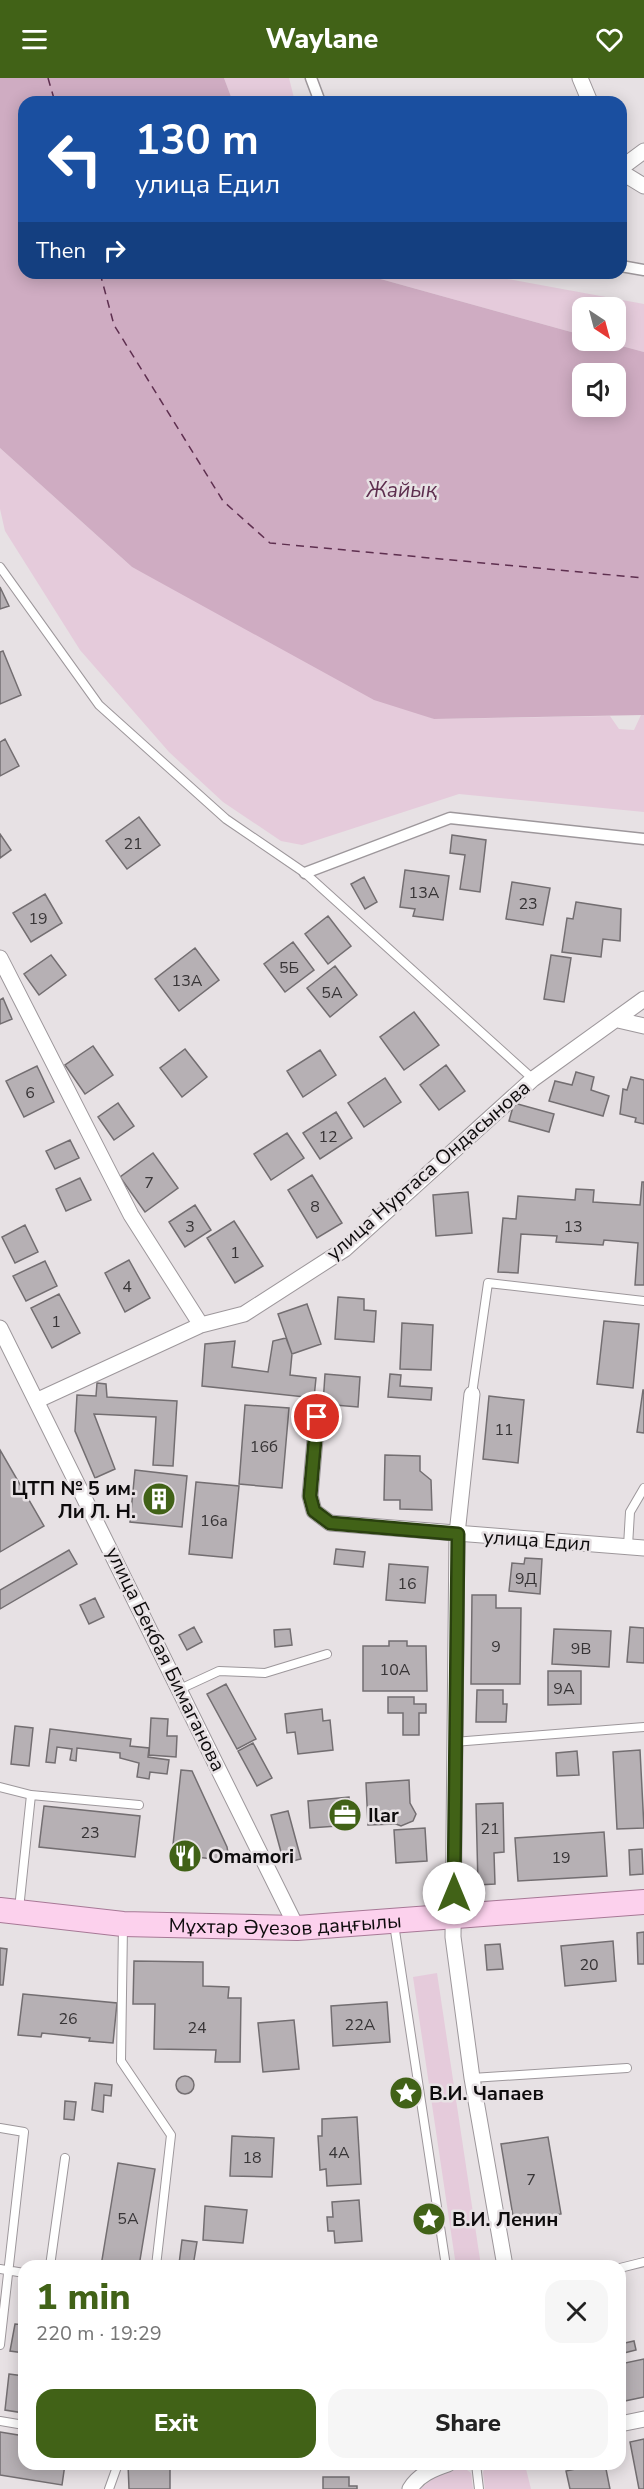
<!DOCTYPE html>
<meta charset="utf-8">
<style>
:root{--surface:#fff;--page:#f6f6f6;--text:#222;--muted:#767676;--accent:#416217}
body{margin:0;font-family:"Nunito Sans",sans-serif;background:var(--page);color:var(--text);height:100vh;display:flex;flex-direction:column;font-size:22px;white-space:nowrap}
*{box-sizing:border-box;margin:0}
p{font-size:20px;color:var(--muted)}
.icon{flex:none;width:33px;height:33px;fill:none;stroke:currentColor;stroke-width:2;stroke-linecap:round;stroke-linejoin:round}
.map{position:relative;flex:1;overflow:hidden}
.drawer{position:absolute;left:18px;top:2182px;width:608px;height:210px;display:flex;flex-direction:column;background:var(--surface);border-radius:18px;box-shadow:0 3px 15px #0003}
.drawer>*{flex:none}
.hud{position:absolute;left:18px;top:18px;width:609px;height:183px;border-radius:18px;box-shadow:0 3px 15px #0003;background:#1a4fa0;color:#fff;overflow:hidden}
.needle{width:39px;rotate:144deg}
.controls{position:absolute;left:572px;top:219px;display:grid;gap:12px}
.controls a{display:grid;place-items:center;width:54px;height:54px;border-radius:12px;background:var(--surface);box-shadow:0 3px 15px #0003;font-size:30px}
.pin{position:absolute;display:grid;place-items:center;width:51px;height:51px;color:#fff;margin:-26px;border:3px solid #fff;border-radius:50%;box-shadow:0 2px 6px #0007}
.me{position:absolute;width:66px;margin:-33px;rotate:0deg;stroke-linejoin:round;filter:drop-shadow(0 0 4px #0008)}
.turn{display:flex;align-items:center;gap:21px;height:126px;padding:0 18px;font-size:27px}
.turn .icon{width:78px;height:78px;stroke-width:2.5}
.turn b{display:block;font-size:42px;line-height:51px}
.then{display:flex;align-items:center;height:57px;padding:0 18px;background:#0003;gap:12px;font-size:22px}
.round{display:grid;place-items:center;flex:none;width:63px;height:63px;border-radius:18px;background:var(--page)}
.summary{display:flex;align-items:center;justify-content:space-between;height:102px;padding:0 18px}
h1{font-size:36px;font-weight:800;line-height:45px;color:var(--accent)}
.primary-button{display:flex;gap:12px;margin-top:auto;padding:12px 18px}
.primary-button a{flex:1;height:69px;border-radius:18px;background:var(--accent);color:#fff;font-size:24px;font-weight:800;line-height:69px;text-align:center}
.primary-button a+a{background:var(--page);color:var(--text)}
header{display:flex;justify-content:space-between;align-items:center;height:78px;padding:0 18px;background:var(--accent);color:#fff;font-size:27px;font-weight:800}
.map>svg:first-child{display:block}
</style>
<header><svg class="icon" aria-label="menu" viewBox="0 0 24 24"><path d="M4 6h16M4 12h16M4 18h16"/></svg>Waylane<svg class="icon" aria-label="heart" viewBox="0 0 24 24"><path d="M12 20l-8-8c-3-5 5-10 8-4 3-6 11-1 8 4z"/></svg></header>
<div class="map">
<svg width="644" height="2411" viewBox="0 0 644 2411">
<rect width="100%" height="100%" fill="#e7e1e4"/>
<path fill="#e5cbdb" d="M224 0H289L295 24H233Z
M359 195H475L644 226V274L603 263 615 262V230H582V257Z
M0 370 132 489 434 641 610 638 619 651 634 652 641 637H644V734L459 716 302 767 281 763 223 724 169 674 80 572 5 453 0 431Z
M437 1895 481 2188H456L413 1899Z
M487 2386 525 2387 531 2411H485L483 2394Z
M463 2389 471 2395 473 2411H420L435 2399Z"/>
<path fill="#cfacc2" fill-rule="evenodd" d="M0 0H224L233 24H24V195H359L582 257V262L603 263 644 274V637L434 641 374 622 132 489 0 370ZM582 296H615V328H582Z"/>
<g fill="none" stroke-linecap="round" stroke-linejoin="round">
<path stroke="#5e2f4f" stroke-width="1.5" stroke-dasharray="8 6" stroke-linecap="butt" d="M48 0 55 24
M100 195 114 247 223 423 270 465 644 500"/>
</g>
<path fill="#b6b0b4" stroke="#736e71" stroke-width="1.5" d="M0 509 9 528 0 531Z
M3 573 21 617 0 626V574Z
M5 661 19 688 0 698V664Z
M139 739 160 767 127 791 106 763Z
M0 756 11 772 0 780Z
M452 757 486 762 480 814 460 811 465 777 450 775Z
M405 792 449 798 443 842 413 838 415 831 400 829Z
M364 799 377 824 365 831 351 806Z
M512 804 550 810 543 847 506 841Z
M45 816 62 845 31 864 13 835Z
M576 824 621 831 620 863 603 861 601 879 562 874 567 840 573 841Z
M328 838 351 868 328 886 305 856Z
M293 864 314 892 285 914 264 886Z
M195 870 219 902 179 933 155 901Z
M51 877 66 897 39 917 24 896Z
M551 877 571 880 564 924 544 921Z
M335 888 357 917 330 939 307 910Z
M3 920 12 941 0 946V922Z
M414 934 439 967 404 992 380 959Z
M93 968 113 997 85 1016 65 987Z
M185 971 207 999 182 1019 160 990Z
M320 972 336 997 303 1019 287 993Z
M446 987 465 1013 439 1032 420 1007Z
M37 988 54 1024 24 1039 6 1003Z
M576 994 594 999 591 1012 609 1018 603 1038 549 1023 555 1003 572 1007Z
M631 999 644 1002V1046L635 1044 636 1040 620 1036 623 1011 627 1012Z
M385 1000 401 1024 364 1049 348 1025Z
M118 1025 134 1048 114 1062 98 1039Z
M514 1025 554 1036 549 1054 509 1043Z
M336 1034 352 1060 320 1081 303 1055Z
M287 1055 304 1080 271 1102 254 1076Z
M70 1062 79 1080 55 1091 46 1073Z
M153 1075 178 1110 145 1134 120 1099Z
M312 1097 342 1145 317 1160 288 1112Z
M80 1100 91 1122 66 1133 56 1111Z
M642 1104H644V1207H635L638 1165 604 1162 603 1167 556 1164 557 1158 521 1156 518 1195 498 1194 503 1140 516 1141 518 1118 575 1122 576 1111 594 1112 593 1124 640 1127Z
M468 1114 472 1155 436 1158 433 1117Z
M195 1127 211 1152 185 1169 169 1144Z
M234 1143 263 1188 235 1205 207 1160Z
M25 1147 38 1174 15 1185 2 1159Z
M129 1182 150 1220 125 1234 105 1195Z
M45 1183 57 1208 26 1223 13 1198Z
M59 1216 80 1255 52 1270 31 1230Z
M338 1219 364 1221V1232L376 1233 374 1264 335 1261Z
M307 1226 321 1266 292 1276 278 1236Z
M604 1243 639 1246 633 1310 597 1306Z
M402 1245 433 1247 431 1292 400 1291Z
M286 1260 292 1276 290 1297 316 1300 314 1320 202 1308 205 1266 235 1263 232 1289 268 1294 273 1263Z
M325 1296 360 1299 358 1329 323 1326Z
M390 1296 401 1297 400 1308 432 1310 431 1322 388 1319Z
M97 1305 106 1306 107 1319 177 1323 173 1388 153 1387 156 1339 94 1336 115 1391 95 1400 75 1353 77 1317 96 1318Z
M643 1312H644V1355L637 1354Z
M489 1318 524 1322 518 1385 483 1381Z
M245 1327 289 1330 282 1410 239 1406Z
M0 1372 44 1448 0 1474Z
M385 1377 420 1378V1393L431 1402 432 1432 400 1431V1422H384Z
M135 1392 187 1398 182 1449 130 1444Z
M196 1404 239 1408 232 1480 189 1476Z
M336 1471 365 1474 363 1489 334 1486Z
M69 1472 77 1486 0 1531V1512Z
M525 1480 542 1481 540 1516 509 1513 512 1485 524 1486Z
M389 1486 428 1489 425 1525 386 1522Z
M472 1517H496V1530H521L520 1606H471Z
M95 1520 104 1539 89 1546 80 1527Z
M194 1549 202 1564 187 1572 179 1557Z
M630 1549 644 1550V1585L627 1584Z
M290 1551 292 1567 275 1569 274 1552Z
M554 1551 611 1553 609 1589 552 1586Z
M389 1563H407V1568H426L427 1613H363V1568H389Z
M548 1593H581V1626L548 1627Z
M226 1606 256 1661 237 1671 207 1616Z
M477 1612H503V1626H507L506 1644H476Z
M388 1619H414V1626H426V1635H419V1657H403V1635H388Z
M322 1631 323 1643 330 1642 333 1672 298 1676 295 1654 287 1655 285 1636Z
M151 1640 168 1641 167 1658H177L176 1679 149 1677Z
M15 1648 33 1650 29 1688 11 1686Z
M50 1651 131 1661 130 1668 149 1670 148 1679 169 1682 167 1696 150 1694 149 1701 137 1699 139 1685 120 1680V1675L77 1670 76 1683 70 1682 72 1671 57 1669 55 1685 46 1684Z
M253 1665 272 1700 257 1708 238 1673Z
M640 1672 644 1750 617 1751 613 1674Z
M577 1673 579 1697 557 1698 556 1675Z
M181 1692 192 1693 227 1769 228 1775 221 1782 172 1776Z
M409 1702 410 1725 416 1736 413 1743 401 1748 396 1746 368 1747 366 1705Z
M349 1719 351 1747 310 1750 308 1723Z
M503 1725 504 1774 494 1775 495 1806 478 1807 476 1726Z
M44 1728 140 1738 135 1779 39 1769Z
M288 1733 301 1781 284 1785 271 1737Z
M425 1750 427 1783 396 1785 394 1752Z
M604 1754 607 1798 518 1803 515 1760Z
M642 1771 643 1796 630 1797 629 1772Z
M644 1854V1886H638L637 1855Z
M613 1863 616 1903 565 1908 561 1868Z
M500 1866 503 1891 487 1892 485 1867Z
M0 1870 7 1871 3 1907H0Z
M134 1883 203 1884V1908L229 1909 228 1920H241L240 1984H215L216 1972 154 1971 155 1926H133Z
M23 1916 117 1925 113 1965 89 1963 90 1960 42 1955 41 1959 18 1957Z
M387 1924 390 1964 333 1968 331 1928Z
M294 1942 299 1991 263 1994 258 1945Z
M176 2007a9 9 0 1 1 18 0a9 9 0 1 1-18 0Z
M95 2005 112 2007 111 2018 104 2017 103 2034 92 2032Z
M65 2023 76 2024 74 2042 64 2041Z
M357 2039 361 2106 327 2108 326 2091 320 2092 318 2058H322V2041Z
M232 2058 274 2060 272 2099 230 2098Z
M548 2059 561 2136 514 2144 501 2066Z
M118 2085 155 2091 139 2188H101Z
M359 2122 362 2163 335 2165 334 2153H328L327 2139H333L332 2124Z
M205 2128 247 2132 243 2165 203 2162Z
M182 2162 197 2164 193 2188 179 2186Z
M15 2246 24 2247V2275L10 2273Z
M634 2263 636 2272 620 2276V2266Z
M644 2281V2319L620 2324V2286Z
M9 2296 24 2298V2335L5 2332Z
M0 2354 24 2358V2386H65L62 2407 0 2397Z
M644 2361V2411H639L630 2364Z
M128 2386H170V2411H129Z
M599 2386H605L610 2411H570L566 2393Z
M323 2399H349V2408H357V2411H323Z"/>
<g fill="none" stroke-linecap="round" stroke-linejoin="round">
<defs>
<path id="service" d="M0 489 99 627 226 741 305 795 533 1001
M472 1316 488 1205 644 1223
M628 1468 630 1434 644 1410
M180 1611 219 1593 265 1595 327 1576
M454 1664 644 1649
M0 1709 31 1717 19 1831
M31 1717 139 1727
M394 1846 446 2188
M123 1848 121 1983 171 2057 156 2188
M472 2000 627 1990
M0 2050 24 2054 0 2267
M50 2188 65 2080
M620 2190 644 2184
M0 2191 24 2195
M0 2343 24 2347
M476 2386 479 2411
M109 2411 118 2386"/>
<path id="pedestrian" d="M311 0 320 24
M621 188 644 192
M305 795 450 740 644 761"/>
<path id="minor" d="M580 0 590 24
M621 90 644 73
M621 94 644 108
M0 880 131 1137 201 1247
M618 942 644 948
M0 1250 297 1850
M472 1316 457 1456 453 1859 472 2000 505 2188
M38 1322 201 1247 244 1236 345 1171 533 1001 644 921
M317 1339 310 1418 314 1433 330 1445 644 1470
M620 2346 644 2341
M410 2411C418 2397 433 2391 448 2386"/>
<g id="primary">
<path id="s1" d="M0 1832 123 1846 297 1850 644 1824"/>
</g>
</defs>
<use href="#service" stroke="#9d979b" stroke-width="10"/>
<use href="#pedestrian" stroke="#9d979b" stroke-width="13"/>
<use href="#minor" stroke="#9d979b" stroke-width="17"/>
<use href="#primary" stroke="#a77896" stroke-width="26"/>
<use href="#service" stroke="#fff" stroke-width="8"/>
<use href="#pedestrian" stroke="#fff" stroke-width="10"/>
<use href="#minor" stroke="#fff" stroke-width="15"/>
<use href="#primary" stroke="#fcd1ed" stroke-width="24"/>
</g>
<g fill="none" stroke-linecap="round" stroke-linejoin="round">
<defs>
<path id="route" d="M317 1339 310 1418 314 1433 330 1445 458 1456 454 1815"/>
</defs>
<use href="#route" stroke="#2a400f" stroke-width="15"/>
<use href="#route" stroke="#416217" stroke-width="10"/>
</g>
<defs>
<symbol id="building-disc" viewBox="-11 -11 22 22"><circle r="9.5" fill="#416217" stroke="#e7e1e4"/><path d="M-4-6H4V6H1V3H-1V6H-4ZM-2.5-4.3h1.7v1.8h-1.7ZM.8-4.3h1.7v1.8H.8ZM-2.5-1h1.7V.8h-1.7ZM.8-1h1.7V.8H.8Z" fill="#fff"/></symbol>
<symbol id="office-disc" viewBox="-11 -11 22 22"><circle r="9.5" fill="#416217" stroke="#e7e1e4"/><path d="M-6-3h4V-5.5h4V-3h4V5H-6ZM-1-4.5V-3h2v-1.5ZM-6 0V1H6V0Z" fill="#fff"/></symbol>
<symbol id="restaurant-disc" viewBox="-11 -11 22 22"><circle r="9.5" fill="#416217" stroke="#e7e1e4"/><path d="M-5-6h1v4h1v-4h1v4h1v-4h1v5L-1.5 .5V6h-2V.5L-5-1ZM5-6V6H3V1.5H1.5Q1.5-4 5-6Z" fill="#fff"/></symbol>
<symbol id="sight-disc" viewBox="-11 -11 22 22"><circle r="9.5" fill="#416217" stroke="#e7e1e4"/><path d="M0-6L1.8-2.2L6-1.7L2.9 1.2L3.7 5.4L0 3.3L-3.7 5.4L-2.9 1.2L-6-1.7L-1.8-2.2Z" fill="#fff"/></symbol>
</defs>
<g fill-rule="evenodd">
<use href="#building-disc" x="140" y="1402" width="38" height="38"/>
<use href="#office-disc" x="326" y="1718" width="38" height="38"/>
<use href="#restaurant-disc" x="166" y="1759" width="38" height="38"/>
<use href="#sight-disc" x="387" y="1996" width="38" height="38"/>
<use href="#sight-disc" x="410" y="2122" width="38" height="38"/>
</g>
<g text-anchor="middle" stroke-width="5" stroke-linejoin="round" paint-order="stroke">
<g font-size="16" fill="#373436">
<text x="133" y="771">21</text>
<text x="424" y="820">13А</text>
<text x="528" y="831">23</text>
<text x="38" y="846">19</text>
<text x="289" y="895">5Б</text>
<text x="187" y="908">13А</text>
<text x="332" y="920">5А</text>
<text x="30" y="1020">6</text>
<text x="328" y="1064">12</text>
<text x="149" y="1110">7</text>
<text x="315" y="1134">8</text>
<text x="190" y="1154">3</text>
<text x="573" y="1154">13</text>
<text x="235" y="1180">1</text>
<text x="127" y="1214">4</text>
<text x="56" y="1249">1</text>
<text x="504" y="1357">11</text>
<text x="264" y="1374">16б</text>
<text x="214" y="1448">16а</text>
<text x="526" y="1506">9Д</text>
<text x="407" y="1511">16</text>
<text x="496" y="1574">9</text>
<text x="581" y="1576">9В</text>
<text x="395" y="1597">10А</text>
<text x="564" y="1616">9А</text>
<text x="490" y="1756">21</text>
<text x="90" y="1760">23</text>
<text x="561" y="1785">19</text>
<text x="589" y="1892">20</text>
<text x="68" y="1946">26</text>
<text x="360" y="1952">22А</text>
<text x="197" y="1955">24</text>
<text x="339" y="2080">4А</text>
<text x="252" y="2085">18</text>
<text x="531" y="2107">7</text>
<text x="128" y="2146">5А</text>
</g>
<g font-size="20" fill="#0d0b0c" stroke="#e7e1e4">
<text transform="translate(428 1092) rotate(-41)" y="7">улица Нуртаса Ондасынова</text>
<text transform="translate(537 1462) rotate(4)" y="7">улица Едил</text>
<text transform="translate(166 1581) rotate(64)" y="7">улица Бекбая Бимаганова</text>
<text dy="7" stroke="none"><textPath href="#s1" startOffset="286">Мұхтар Әуезов даңғылы</textPath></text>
</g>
<g font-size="20" font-weight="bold" fill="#0d0b0c" stroke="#e7e1e4" text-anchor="start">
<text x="136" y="1417" text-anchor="end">ЦТП № 5 им.<tspan x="136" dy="23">Ли Л. Н.</tspan></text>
<text x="368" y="1744">Ilar</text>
<text x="208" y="1785">Omamori</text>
<text x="429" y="2022">В.И. Чапаев</text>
<text x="452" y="2148">В.И. Ленин</text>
</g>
<g font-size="21" font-style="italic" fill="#5e2f4f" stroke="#e7e1e4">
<text x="402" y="419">Жайық</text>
</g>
</g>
</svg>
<div class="controls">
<a><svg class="needle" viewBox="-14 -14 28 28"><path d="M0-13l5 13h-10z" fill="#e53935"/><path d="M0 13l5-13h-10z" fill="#767676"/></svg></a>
<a><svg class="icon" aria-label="sound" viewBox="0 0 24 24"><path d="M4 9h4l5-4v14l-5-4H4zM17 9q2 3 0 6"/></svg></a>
</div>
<div class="pin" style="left:317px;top:1339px;background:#d93025"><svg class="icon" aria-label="arrive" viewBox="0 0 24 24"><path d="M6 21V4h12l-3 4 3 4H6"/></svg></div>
<svg class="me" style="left:454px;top:1815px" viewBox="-20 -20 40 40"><circle r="19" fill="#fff"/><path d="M0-13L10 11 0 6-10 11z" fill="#416217"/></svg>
<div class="hud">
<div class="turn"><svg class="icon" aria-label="left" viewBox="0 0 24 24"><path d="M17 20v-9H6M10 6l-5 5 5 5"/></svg><div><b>130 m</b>улица Едил</div></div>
<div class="then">Then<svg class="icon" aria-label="right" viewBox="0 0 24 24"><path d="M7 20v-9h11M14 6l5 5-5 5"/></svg></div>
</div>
<section class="drawer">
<div class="summary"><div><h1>1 min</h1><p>220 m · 19:29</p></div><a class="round"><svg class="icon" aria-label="close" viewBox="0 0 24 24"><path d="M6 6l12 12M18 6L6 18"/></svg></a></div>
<div class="primary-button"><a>Exit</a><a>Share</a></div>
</section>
</div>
